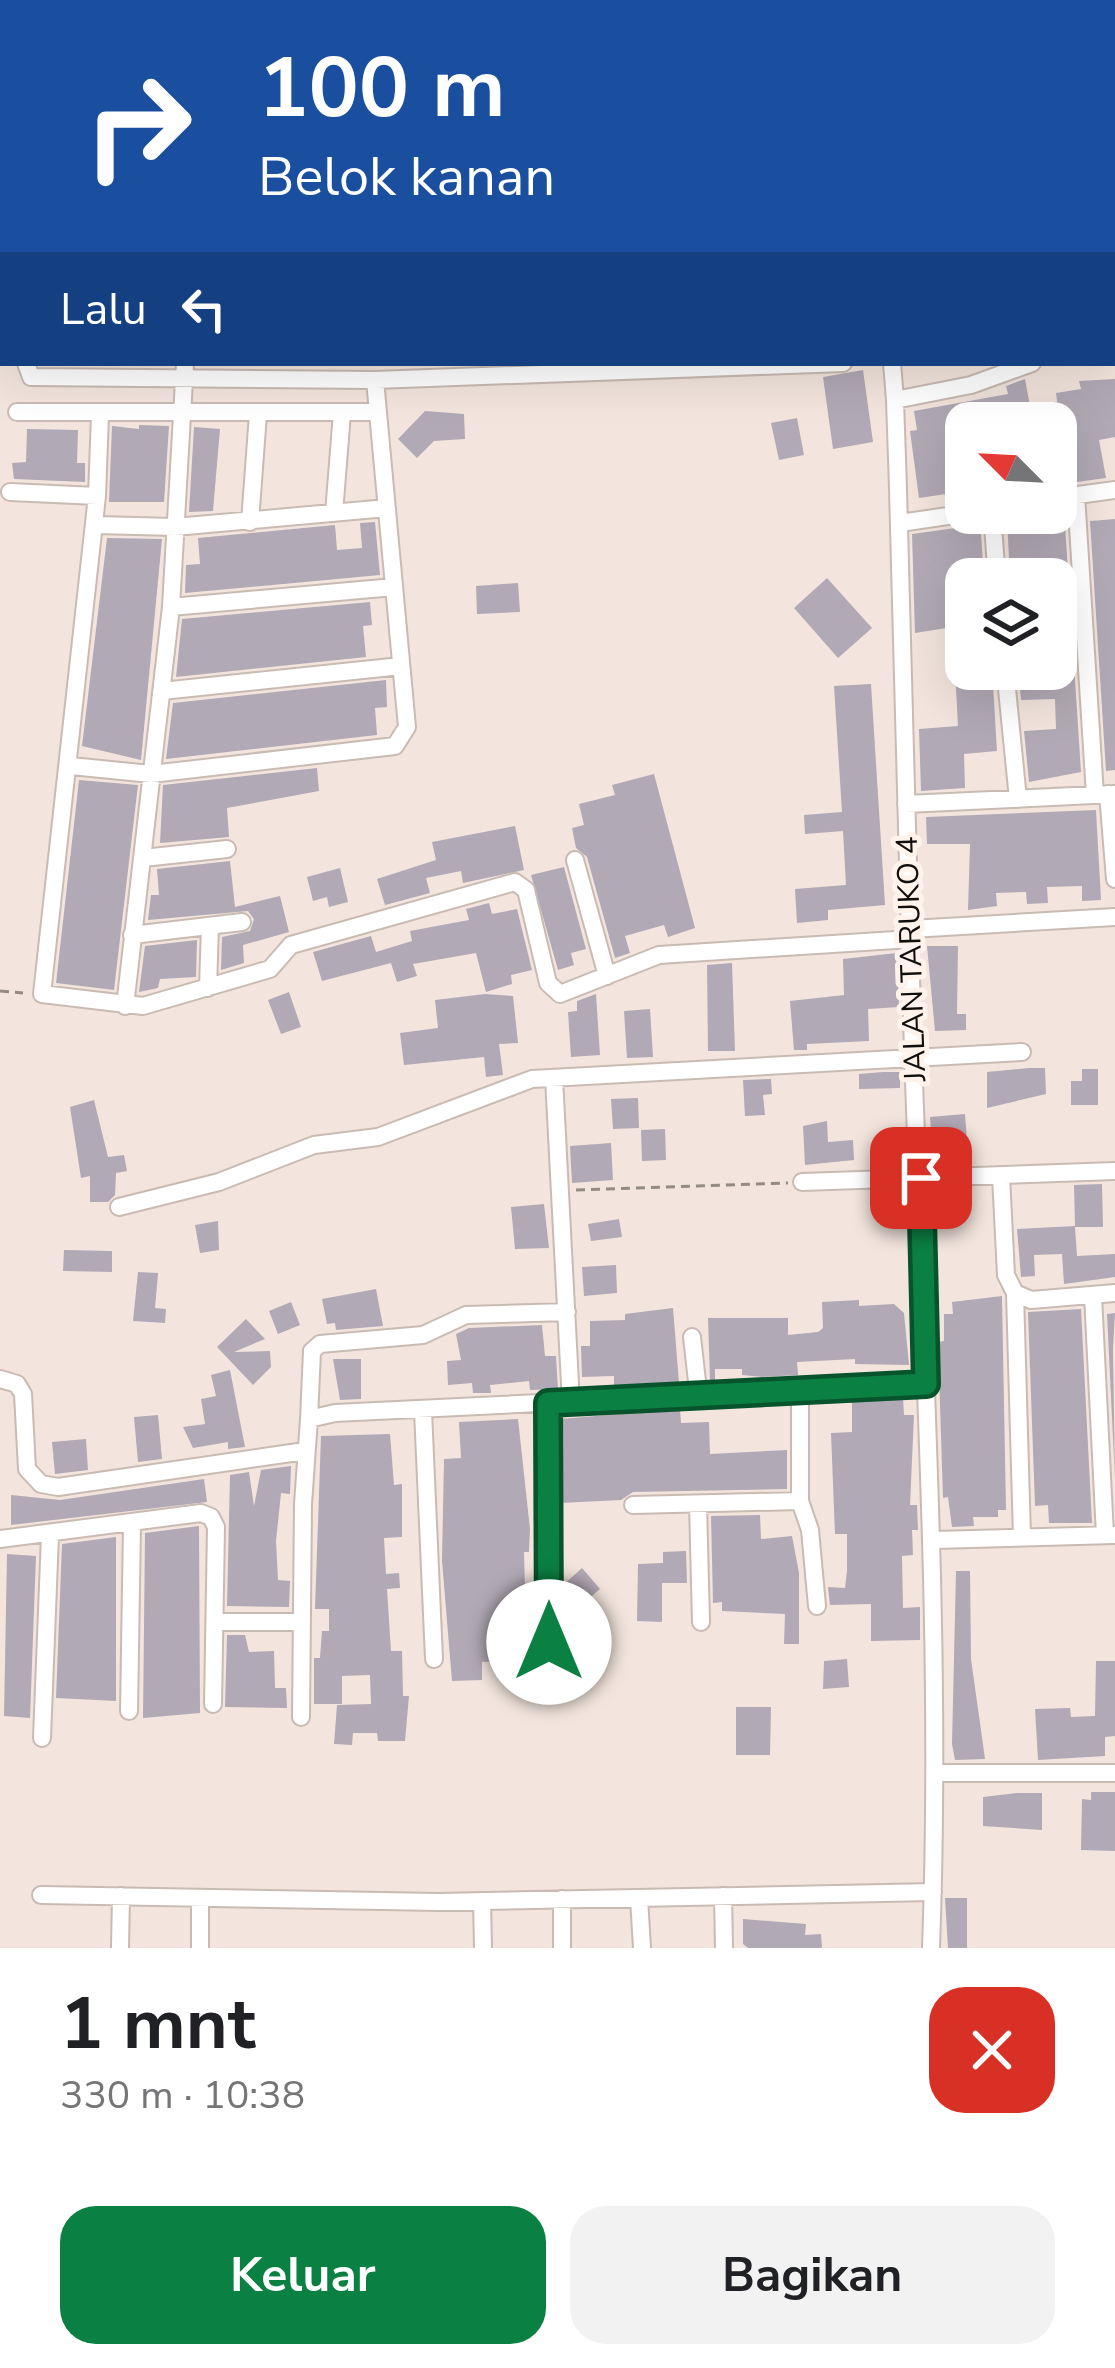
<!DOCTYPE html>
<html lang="id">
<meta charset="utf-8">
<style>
:root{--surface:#fff;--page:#f2f2f2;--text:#202124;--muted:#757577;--accent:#0b8043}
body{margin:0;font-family:"Nunito Sans",sans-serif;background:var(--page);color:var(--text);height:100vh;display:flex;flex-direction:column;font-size:45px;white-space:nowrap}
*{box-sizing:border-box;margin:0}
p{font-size:39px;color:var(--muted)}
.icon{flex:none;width:66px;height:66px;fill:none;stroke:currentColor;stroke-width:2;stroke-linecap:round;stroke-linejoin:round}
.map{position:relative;height:1948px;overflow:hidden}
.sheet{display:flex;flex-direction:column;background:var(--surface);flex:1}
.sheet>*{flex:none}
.top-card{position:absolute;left:0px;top:0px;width:1116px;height:366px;box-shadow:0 12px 48px #0002;background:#1a4fa0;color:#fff;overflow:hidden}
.needle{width:78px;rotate:294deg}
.tools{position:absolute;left:945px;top:402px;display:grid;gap:24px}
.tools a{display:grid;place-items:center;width:132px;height:132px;border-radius:24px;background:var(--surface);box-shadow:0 12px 48px #0002;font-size:60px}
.pin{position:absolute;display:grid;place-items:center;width:102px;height:102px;color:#fff;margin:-51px;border-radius:24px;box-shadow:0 6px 18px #0006}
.me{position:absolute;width:132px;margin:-66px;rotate:0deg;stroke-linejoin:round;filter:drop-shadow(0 0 9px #0008)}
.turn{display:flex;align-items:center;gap:42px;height:252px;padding:0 60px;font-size:54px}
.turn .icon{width:156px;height:156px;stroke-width:2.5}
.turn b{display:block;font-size:84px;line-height:102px}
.then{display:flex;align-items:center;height:114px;padding:0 60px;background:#0003;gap:24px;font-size:45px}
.round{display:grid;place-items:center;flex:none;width:126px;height:126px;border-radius:36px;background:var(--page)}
.headline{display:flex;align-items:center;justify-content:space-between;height:204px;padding:0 60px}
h1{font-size:72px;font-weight:700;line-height:90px}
.action{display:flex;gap:24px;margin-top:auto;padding:24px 60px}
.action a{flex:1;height:138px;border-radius:36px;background:var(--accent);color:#fff;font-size:48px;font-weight:700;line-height:138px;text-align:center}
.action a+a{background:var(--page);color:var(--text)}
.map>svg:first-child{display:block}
</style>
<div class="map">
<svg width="1115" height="1948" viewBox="0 0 1115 1948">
<rect width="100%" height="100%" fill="#f3e5dd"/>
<path fill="#b1a9b5" d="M863 370 873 442 833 449 823 377Z
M1025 379 1030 406 1057 402 1056 393 1081 389 1079 381 1115 379V437L1099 440 1106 478 1056 485V423H966V491L919 498 910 431 917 430 914 411 1008 394 1006 386Z
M425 411 464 414 465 439 434 441 417 458 398 439Z
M797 418 804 455 779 460 771 423Z
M139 425 169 426 164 502H109L112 426 139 429Z
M194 427 220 429 213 511 189 512Z
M27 429 78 430 77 463H85V482L14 479 12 463 26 462Z
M1064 510 1081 772 1029 782 1024 731 1056 729 1055 699 1021 700 1018 669H1056V579H1010L1007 518Z
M980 518 984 579H966V660H956L953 627 915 633 912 534 970 526Z
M1115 519V770L1106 771 1090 521Z
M375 522 380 575 185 593 186 565 200 564 198 538 335 525 337 550 362 548 360 523Z
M107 538 162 539 141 760 82 746Z
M827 578 872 628 838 658 794 608Z
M518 583 520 612 477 614 476 586Z
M370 602 372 625 363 626 366 657 176 677 182 619Z
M955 669H992L997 751 964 754 965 788 921 791 919 729 958 726Z
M386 680 387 707 375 708 377 735 166 759 173 703Z
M871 684 885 905 828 910V920L797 923 795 889 846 885 843 831 805 834 804 815 842 812 834 686Z
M317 768 319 791 227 808 229 837 160 843 163 785Z
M654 774 695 928 668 937 664 925 625 936 630 953 615 958 587 857 576 848 572 828 584 825 579 804 615 795 612 785Z
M79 780 138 785 114 990 56 983Z
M1096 810 1101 900 1082 901V886L1047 887 1048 903 1027 904 1026 892 996 893 997 906 968 910 970 844H927L926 817Z
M515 826 524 870 463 883 461 871 426 878 430 893 385 905 377 879 436 860 432 842Z
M230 861 235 907 280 896 289 932 243 945 244 963 221 970 222 937 250 931 254 919 248 911 148 920 151 895H159L157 869Z
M564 867 586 949 571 953 574 965 558 970 531 875Z
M340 868 348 902 329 907 327 897 313 901 307 877Z
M489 903 492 914 517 909 532 970 511 975 512 984 486 992 476 953 413 964 417 976 397 982 391 963 322 981 313 952 371 936 376 952 412 941 410 931 469 920 466 909Z
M197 940 196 977 160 979 158 988 139 992 145 946Z
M927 946H958L957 1014H966V1030L935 1031Z
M897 953 899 1007 868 1009 869 1041 807 1044V1050H794L790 1001 844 995 843 959Z
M732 963 735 1051H708L707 965Z
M289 992 301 1027 281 1034 268 1000Z
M485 994 513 996 518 1043 499 1044 503 1075 486 1077 484 1057 404 1065 400 1033 438 1028 435 1000Z
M596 994 600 1055 571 1057 568 1012 577 1011V1001Z
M650 1009 653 1057 627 1058 624 1011Z
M1029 1068H1045L1046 1094 987 1108V1072Z
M1082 1069H1098V1105H1071V1081H1082Z
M883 1072H900V1088L859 1089V1074Z
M771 1079 772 1094 763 1095 765 1115 745 1116 743 1080Z
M638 1098 639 1128 613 1129 611 1099Z
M94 1100 108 1157 124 1155 127 1171 116 1173 115 1195 108 1202H90V1176L81 1178 70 1107Z
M965 1114 968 1154H963V1164H946L945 1155 933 1156 930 1117Z
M827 1121 828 1142 853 1140 854 1160 805 1165 803 1126Z
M665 1129 666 1160 642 1161 641 1130Z
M611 1143 613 1180 572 1183 570 1146Z
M1102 1184 1103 1227H1075L1077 1256 1115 1254V1277L1064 1284 1062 1254 1034 1255 1035 1276 1021 1277 1017 1229 1075 1226 1074 1185Z
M544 1204 549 1248 515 1249 511 1207Z
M619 1219 622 1237 591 1241 588 1224Z
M218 1221 219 1250 200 1253 195 1225Z
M64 1250 112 1251V1272L63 1271Z
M616 1265 617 1293 584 1296 582 1267Z
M138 1272 158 1273 155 1308 166 1309 165 1323 133 1321Z
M376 1289 383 1326 336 1330 335 1323 327 1324 322 1299Z
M1002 1296 1006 1510H998V1517H973L974 1526 952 1527 948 1497 943 1498 938 1342 944 1341V1314H953L952 1302Z
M859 1300V1306L894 1304 904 1313 909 1365 855 1364V1359L797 1362 798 1375 763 1377 742 1375V1369H715V1381H710L708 1318H788V1335L818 1332 823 1328 822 1302Z
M291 1302 300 1325 278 1334 269 1311Z
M673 1308 679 1383 614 1387V1376L582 1377 581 1346H590V1321L625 1320V1314Z
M1081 1309 1092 1523H1049L1048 1505 1035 1506 1028 1312Z
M1115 1313 1113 1349 1115 1480 1107 1314Z
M246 1319 265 1339 234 1352 270 1351 271 1367 253 1385 217 1347Z
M542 1325 545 1356H556L558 1389 530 1390 529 1381 490 1385 491 1393H473L472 1383 448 1385 447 1361 461 1360 456 1334 469 1328Z
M333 1359H361V1399L340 1400Z
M230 1370 245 1447 228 1449V1442L193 1448 183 1427 205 1424 201 1399 216 1396 211 1375Z
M903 1398 904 1415H914L910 1505H917L918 1530H912L913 1555 902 1556 903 1608 920 1607V1640L871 1641V1604L830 1605 828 1587 845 1588 847 1571V1534H835L831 1433 852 1432V1400Z
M680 1409 681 1423 709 1422 710 1454 787 1450V1489L633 1492 621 1500 561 1503 560 1419Z
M158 1415 162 1459 138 1462 134 1417Z
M518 1419 530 1529 529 1552H524L527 1660 482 1662V1680L452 1681 442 1561 444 1459 461 1458 459 1422Z
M390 1434 394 1485 402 1484V1537L384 1538 386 1574 399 1573 400 1588 387 1589 391 1651H402L403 1696H409L405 1741H378L377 1733H353L352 1745 334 1744 337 1705 371 1704 370 1675 342 1676V1704H314V1658H320L322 1631H329V1609H315L321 1436Z
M86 1439 88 1470 55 1474 52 1442Z
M291 1466 290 1494 281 1493 276 1541 278 1580 290 1581 289 1607 227 1606 230 1475 249 1472 254 1506 261 1470Z
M204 1479 207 1502 11 1525V1495L60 1500Z
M760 1515 761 1539 792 1536 799 1573V1644H784L785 1614 722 1611V1602L713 1603 711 1516Z
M199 1526 200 1713 143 1718 145 1533Z
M116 1537V1701L56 1698 62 1544Z
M686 1551 687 1583H662V1622L637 1621 638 1564 663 1563V1552Z
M7 1554 36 1556 30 1718 4 1716Z
M582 1568 600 1589 572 1613 561 1601V1587Z
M956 1571H970L971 1659 985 1759 955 1760 952 1744Z
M227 1635H245L249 1652 274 1651 275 1688H286L287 1708 225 1707Z
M847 1659 849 1687 823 1689 824 1661Z
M1096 1661H1115V1736L1105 1737V1756L1038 1760 1035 1709 1070 1708 1071 1717 1095 1716Z
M736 1707H771L770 1755H736Z
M1091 1792H1115V1851L1081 1850 1082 1799 1091 1800Z
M1017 1793H1042V1830L983 1826V1797Z
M945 1898H967V1948H948Z
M743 1919 806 1924 805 1935 821 1934 822 1948H748L743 1944Z"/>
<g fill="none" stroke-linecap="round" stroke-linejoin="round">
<defs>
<path id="street" d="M1113 0 1115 68
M0 98V92
M0 163 3 165
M1113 175 1115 174
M1113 350H1115
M26 363 31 377 375 380 843 363
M892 363 895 400
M17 412H378
M10 492 97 496 42 994 143 1006 270 969 291 945 515 882 526 890 548 983 560 994 659 955 911 939
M1076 495 1095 795
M97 496 100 415
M1056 498 1115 490
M334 513 342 413
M992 513 997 579
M250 522 258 414
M900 523 968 513
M96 525 175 527 387 508
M171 607 394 587
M1005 669 1018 799
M162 691 401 666
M71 766 151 774 395 746 407 727 375 380
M1108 794 1115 879
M906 804 1115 794
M143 858 227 849
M575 860 607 976
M911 929 1115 917
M132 935 242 922
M208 988 210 926
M125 1006 171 607 185 363
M554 1078 571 1403
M1001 1176 1006 1275 1015 1293 1031 1300 1115 1293
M802 1182 1115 1171
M119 1207 219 1182 314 1145 378 1137 532 1079 1022 1052
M1015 1293 1022 1537
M1093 1296 1105 1535
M692 1337 699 1399
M0 1379 17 1384 23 1394 27 1469 41 1484 58 1487 305 1451
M800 1391V1501L810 1530 817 1606
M547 1403 549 1643
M423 1411 434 1659
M309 1419 312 1351 320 1344 423 1335 466 1315 567 1312
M698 1504 701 1622
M633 1505 800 1501
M0 1539 201 1513 211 1517 216 1527 213 1704
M935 1540 1114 1535
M215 1622H301
M129 1711 132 1525
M301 1717 303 1504 309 1419 335 1413 926 1384
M42 1738 50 1535
M938 1773H1115
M41 1895 438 1902 933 1892
M723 1896 724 1948
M639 1898 642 1948
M562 1899V1948
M482 1901 483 1948
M120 1948 121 1896
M200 1948V1898
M931 1948C942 1648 923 1351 913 1052 906 834 903 617 895 400L971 385 1032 363"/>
<path id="secondary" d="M1030 0V3"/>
</defs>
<use href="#street" stroke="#c9bbb3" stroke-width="20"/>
<use href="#secondary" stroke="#c9bbb3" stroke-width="27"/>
<path stroke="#958b85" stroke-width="3" stroke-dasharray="9 6" stroke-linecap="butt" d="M0 991 23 993
M576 1190 788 1183"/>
<use href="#street" stroke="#fff" stroke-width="16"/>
<use href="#secondary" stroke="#fff" stroke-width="24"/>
</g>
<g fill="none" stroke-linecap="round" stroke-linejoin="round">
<defs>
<path id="route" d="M549 1642 548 1403 926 1384 921 1178"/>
</defs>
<use href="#route" stroke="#07532c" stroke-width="30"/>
<use href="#route" stroke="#0b8043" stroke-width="21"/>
</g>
<g text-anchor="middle" stroke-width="10" stroke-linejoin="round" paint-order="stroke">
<g font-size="30" fill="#120e0b" stroke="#fff3ec">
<text transform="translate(911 959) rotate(-92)" y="10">JALAN TARUKO 4</text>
</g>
</g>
</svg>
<div class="tools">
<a><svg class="needle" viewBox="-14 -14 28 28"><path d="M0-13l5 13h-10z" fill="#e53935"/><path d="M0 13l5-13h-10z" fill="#757577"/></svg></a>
<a><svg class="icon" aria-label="layers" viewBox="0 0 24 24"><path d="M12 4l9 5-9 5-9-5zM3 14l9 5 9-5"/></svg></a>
</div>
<div class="pin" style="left:921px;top:1178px;background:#d93025"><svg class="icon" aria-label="arrive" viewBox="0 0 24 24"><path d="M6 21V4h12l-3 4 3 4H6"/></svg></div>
<svg class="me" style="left:549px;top:1642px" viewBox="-20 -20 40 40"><circle r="19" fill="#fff"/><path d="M0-13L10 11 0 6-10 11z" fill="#0b8043"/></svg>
<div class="top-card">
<div class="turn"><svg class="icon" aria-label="right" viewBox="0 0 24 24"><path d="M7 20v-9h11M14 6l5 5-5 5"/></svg><div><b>100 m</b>Belok kanan</div></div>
<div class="then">Lalu<svg class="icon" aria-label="left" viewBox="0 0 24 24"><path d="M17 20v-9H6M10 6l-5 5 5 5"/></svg></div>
</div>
</div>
<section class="sheet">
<div class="headline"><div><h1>1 mnt</h1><p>330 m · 10:38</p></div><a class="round" style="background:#d93025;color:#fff"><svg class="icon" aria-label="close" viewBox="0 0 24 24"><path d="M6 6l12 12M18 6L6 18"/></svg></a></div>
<div class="action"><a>Keluar</a><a>Bagikan</a></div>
</section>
